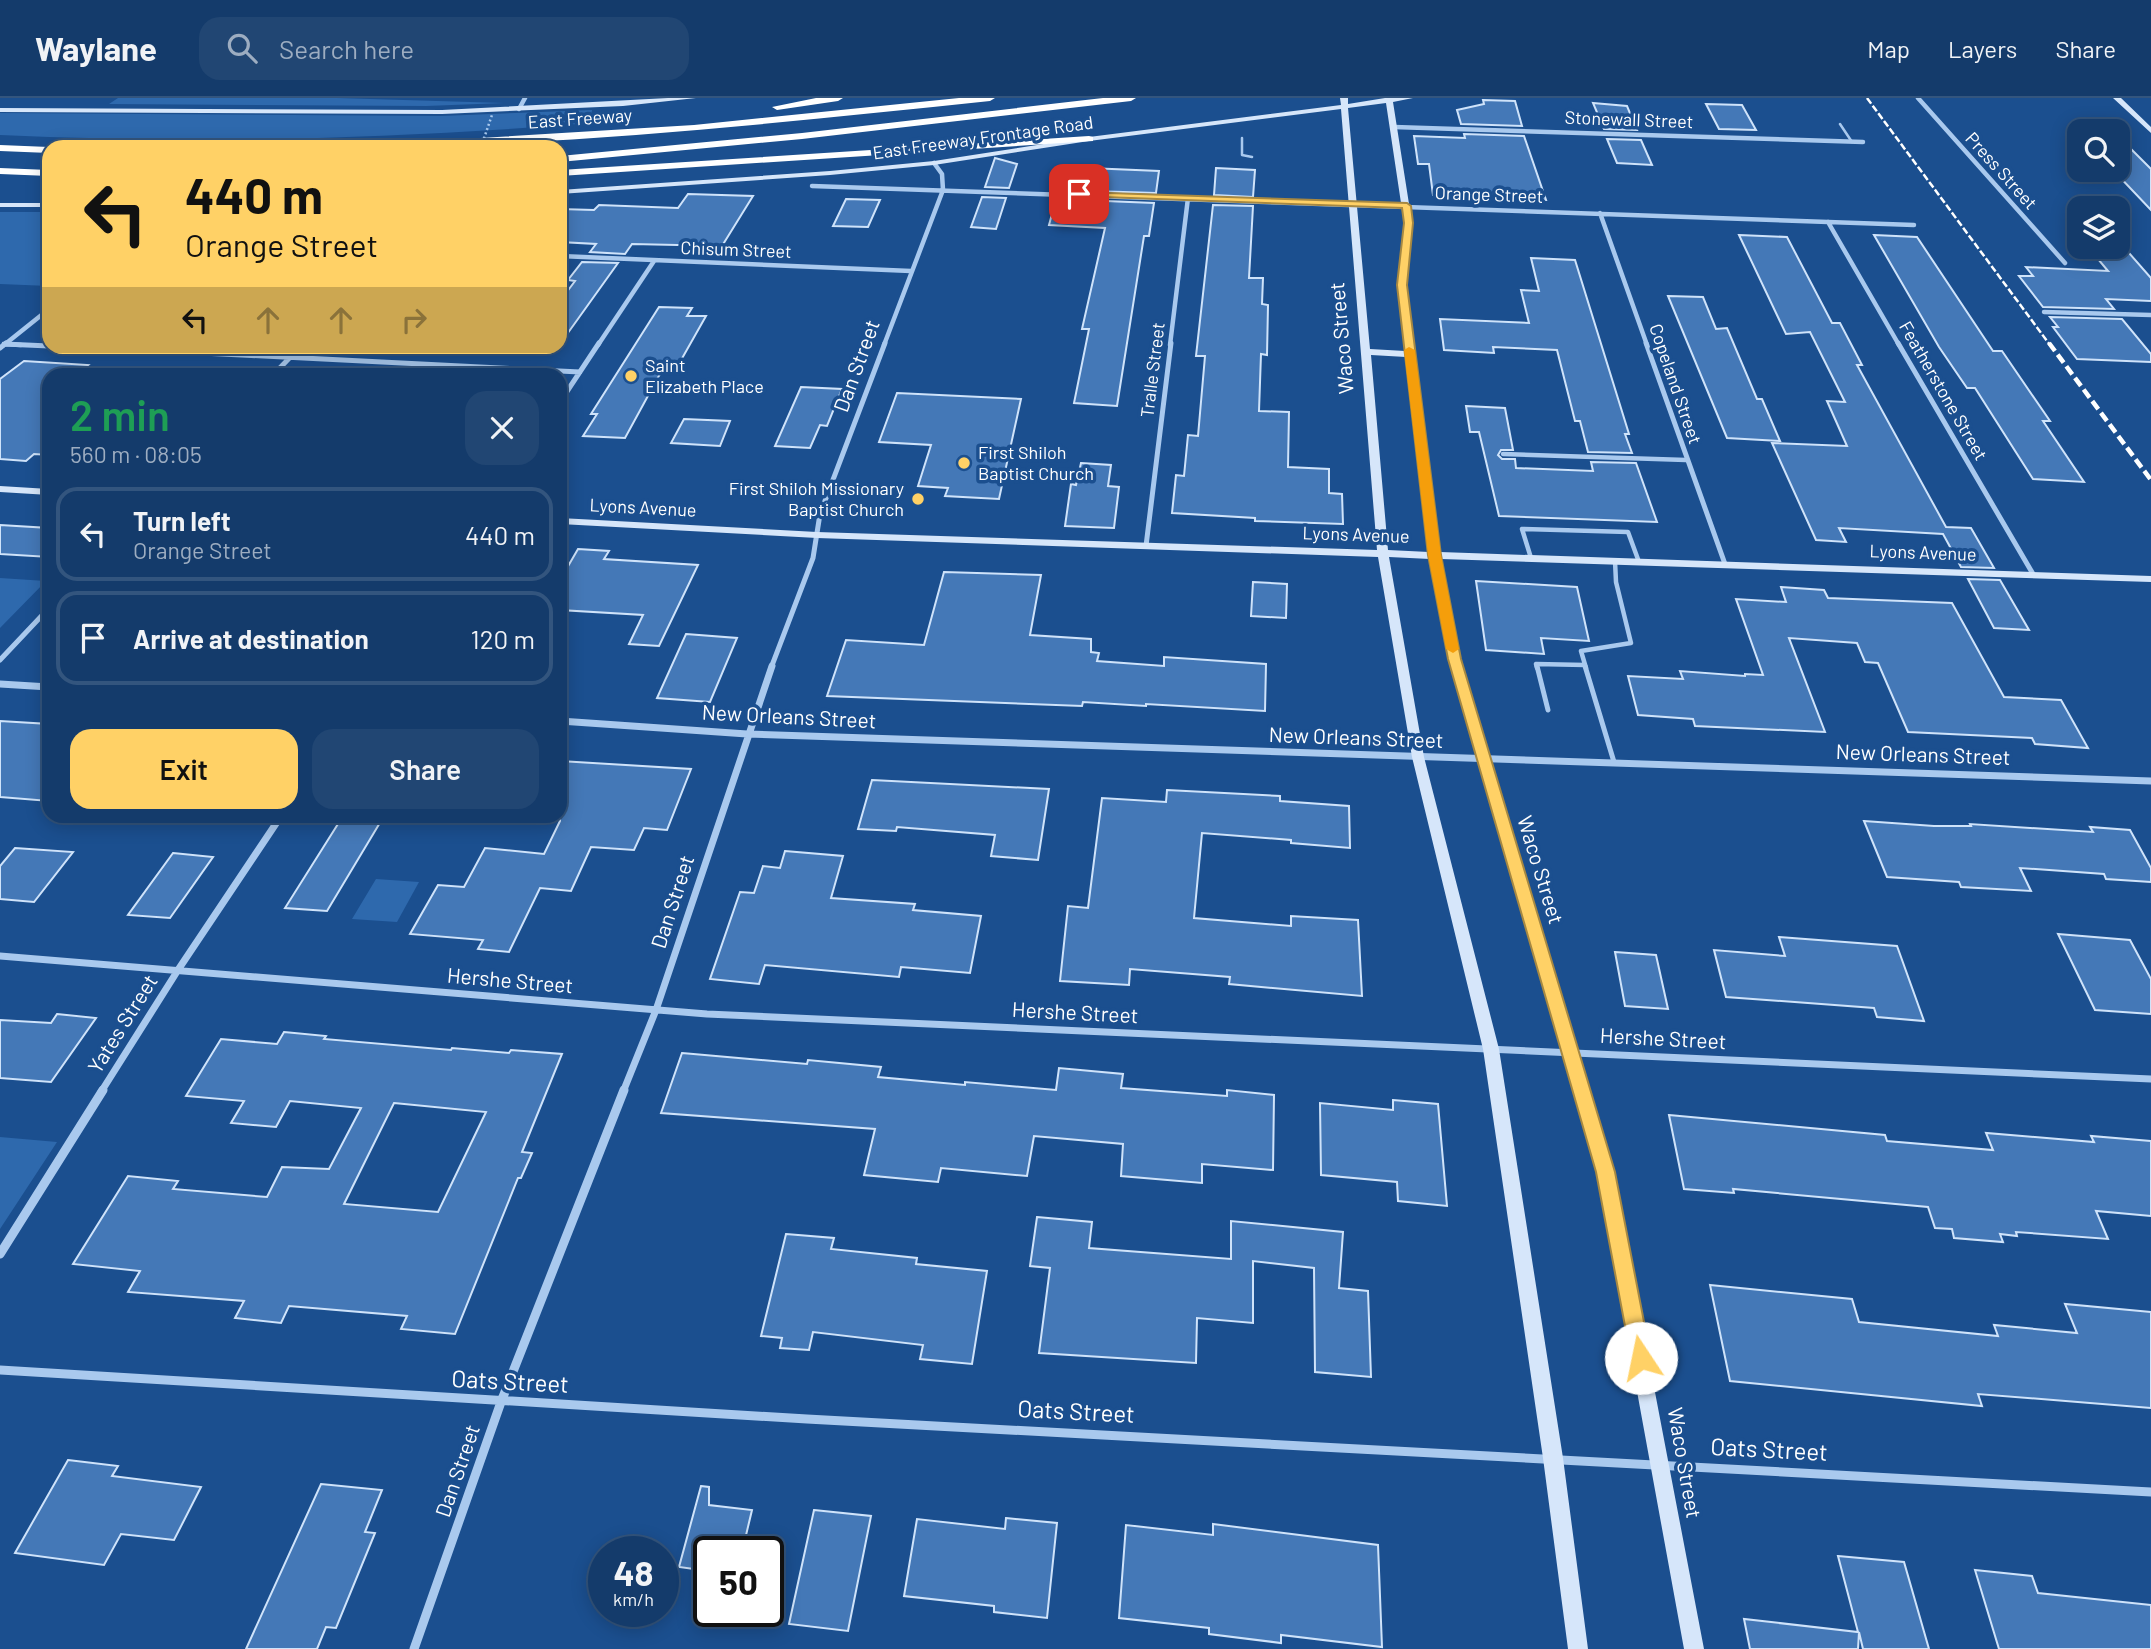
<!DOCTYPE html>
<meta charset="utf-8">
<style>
:root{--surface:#143b6b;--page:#214673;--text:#f1f3f6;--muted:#9dadc1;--line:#33557e;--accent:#ffd166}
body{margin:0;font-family:Barlow,sans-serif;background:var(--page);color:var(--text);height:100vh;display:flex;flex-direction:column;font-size:26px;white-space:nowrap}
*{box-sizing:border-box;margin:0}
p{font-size:23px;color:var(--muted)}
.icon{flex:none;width:38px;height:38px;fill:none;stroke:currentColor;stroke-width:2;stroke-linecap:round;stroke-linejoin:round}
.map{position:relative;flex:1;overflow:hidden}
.details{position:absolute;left:42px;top:270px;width:525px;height:455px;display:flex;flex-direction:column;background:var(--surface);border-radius:21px;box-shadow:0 4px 18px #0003,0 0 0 2px var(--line)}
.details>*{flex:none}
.top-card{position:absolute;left:42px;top:42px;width:525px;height:214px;border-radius:21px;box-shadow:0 4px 18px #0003,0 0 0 2px var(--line);background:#ffd166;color:#111;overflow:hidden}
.tools{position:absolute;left:2067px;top:21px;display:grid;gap:14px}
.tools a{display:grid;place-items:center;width:63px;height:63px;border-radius:14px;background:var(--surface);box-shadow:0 4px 18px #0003,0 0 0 2px var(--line);font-size:35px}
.speed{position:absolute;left:588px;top:1438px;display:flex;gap:14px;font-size:35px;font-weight:700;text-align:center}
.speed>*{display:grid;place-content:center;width:91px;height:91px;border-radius:50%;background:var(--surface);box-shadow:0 4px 18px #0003,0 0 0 2px var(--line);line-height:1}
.speed small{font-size:18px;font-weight:400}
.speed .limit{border:4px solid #111;border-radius:10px;background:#fff;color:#111}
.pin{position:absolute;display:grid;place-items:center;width:60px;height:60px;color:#fff;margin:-30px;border-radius:14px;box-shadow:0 4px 10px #0006}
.me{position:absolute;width:77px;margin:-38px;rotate:349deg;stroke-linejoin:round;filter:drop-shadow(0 0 5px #0008)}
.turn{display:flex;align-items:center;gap:24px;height:147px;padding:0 28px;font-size:32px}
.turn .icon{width:91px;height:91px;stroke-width:2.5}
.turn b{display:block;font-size:49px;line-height:60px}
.lanes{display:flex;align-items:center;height:66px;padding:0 28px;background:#0003;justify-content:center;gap:35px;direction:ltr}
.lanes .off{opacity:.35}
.round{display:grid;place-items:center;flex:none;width:74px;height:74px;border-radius:21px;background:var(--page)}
.headline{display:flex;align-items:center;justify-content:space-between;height:119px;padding:0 28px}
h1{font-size:42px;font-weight:600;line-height:52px;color:#1e9e55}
.primary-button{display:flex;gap:14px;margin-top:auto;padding:14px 28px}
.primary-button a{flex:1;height:80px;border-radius:21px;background:var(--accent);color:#111;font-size:28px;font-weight:600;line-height:80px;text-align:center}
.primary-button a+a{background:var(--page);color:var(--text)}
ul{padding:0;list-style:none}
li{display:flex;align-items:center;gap:21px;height:94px;margin:0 14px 10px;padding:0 14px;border:4px solid var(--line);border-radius:21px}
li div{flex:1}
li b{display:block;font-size:26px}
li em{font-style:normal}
header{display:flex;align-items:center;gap:42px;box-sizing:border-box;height:98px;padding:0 35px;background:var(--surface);border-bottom:2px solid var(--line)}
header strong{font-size:33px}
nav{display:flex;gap:38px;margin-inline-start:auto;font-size:24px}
.search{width:490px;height:63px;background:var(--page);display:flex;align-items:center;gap:18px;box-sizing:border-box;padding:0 24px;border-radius:21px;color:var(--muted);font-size:26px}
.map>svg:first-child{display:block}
</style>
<header>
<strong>Waylane</strong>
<div class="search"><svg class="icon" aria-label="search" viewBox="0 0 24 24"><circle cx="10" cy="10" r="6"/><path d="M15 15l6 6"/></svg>Search here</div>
<nav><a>Map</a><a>Layers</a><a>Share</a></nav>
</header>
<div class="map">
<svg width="2151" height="1551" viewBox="0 0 2151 1551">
<rect width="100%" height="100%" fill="#1b4f8f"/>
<path fill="#2e69ad" d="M118 0H337L504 5 426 8 109 6Z
M592 12 590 25C395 41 196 46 0 37V15L441 18Z
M0 114H49V188L0 186Z
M0 480 46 483 0 530Z
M376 781 419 784 397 824 352 821Z
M0 1039 57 1044 0 1131Z"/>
<path fill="#4478b7" stroke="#cfe3fa" stroke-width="2" fill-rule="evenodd" d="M1483 2 1515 3 1522 28 1461 26 1457 12 1484 6Z
M1593 5 1627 8 1637 32 1604 31Z
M1706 6 1742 7 1756 32 1719 31Z
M1464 36 1524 38 1546 102 1433 97 1429 66H1418L1414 38 1465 40Z
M2118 38 2151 71V112L2113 72H2118Z
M1607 41 1641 42 1652 67 1617 65Z
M995 60 1017 66 1009 90 985 89Z
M1064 69 1159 73 1156 95 1058 92Z
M1216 70 1255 72 1253 99 1214 97Z
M688 96 753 98 722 148 632 146 625 156 590 154 596 146 560 144V111L594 112 599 107 678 110Z
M982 99 1006 100 996 131 971 129Z
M846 101 880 102 868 129 833 128Z
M1056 101 1154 105 1149 138H1144L1117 308 1074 305 1089 231H1082L1105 130 1049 127Z
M1213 107 1253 108 1249 180H1263L1262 206 1268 207 1267 257 1261 256 1259 313 1289 314 1288 369 1329 371V395L1342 396 1343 426 1255 423V420L1172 415 1176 377 1184 378 1188 337 1198 338 1205 258H1196Z
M1739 137 1787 139 1832 225H1840L1862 267H1857L1946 429 1971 430 1994 470 1961 469 1943 436 1839 430 1846 444 1816 442 1772 345 1847 348 1827 303 1845 304 1810 234 1786 236Z
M1874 137 1917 139 1993 253H2002L2050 323H2043L2084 384 2033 381 1975 290H1967L1939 249Z
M2118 147H2122L2151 180V203L2106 201 2114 211 2043 209 2019 178H2033L2026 169 2108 173 2088 149Z
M1531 160 1575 162 1629 336H1625L1632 355 1588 354 1580 323H1575L1557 252 1493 249 1494 255 1444 252 1440 221 1529 225 1521 192 1539 193Z
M582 164 618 165 560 246V203L575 183 568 182Z
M1668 198 1703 199 1716 231 1727 230 1757 301H1762L1780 343 1727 340Z
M659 209 692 210 687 218H706L680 264 667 263 625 340 583 338 597 316H591Z
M2050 219 2122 221 2151 256V264L2077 261 2053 229H2058Z
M24 263 88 267 76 276H49V357L34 356 26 363 0 361V281Z
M801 289 842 291 827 328 820 327 810 350 775 348Z
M897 295 1021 301 999 401 945 398 948 390 918 388 931 347 879 344Z
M1466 308 1505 310 1513 352H1501L1498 357 1502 361H1515L1516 370 1593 373 1591 364 1636 365 1657 424 1499 418 1479 334H1470Z
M684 321 730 323 720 348 671 345Z
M1081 365 1111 367 1108 388 1119 389 1114 430 1065 428 1071 386 1076 387Z
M0 427 49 430V459L0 456Z
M578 451 609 453 604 461 698 467 659 548 629 546 643 517 560 512V482Z
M944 474 1041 477 1030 537 1091 541V554L1099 555 1097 563 1164 568V559L1266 566 1265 613 1146 606V608L1083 604 1082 608 827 598 846 542 924 547Z
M1968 481 2000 482 2029 532 1994 530Z
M1476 483 1577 489 1589 543 1541 540 1544 556 1486 552Z
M1253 484 1287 486 1286 520 1251 518Z
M1781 489 1824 492 1828 500 1952 505 2004 599 2061 602 2088 650 2035 646 2032 640 1908 634 1878 565 1865 564 1857 545 1789 540 1825 634 1695 628 1693 621 1638 617 1628 578 1683 581 1680 573 1745 578V576L1763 577 1736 501 1786 504Z
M686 536 737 540 710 604 657 600Z
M0 623 49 626V703L0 699Z
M560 663 691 671 667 732 644 730 634 752 591 749 571 793 540 790 509 854 478 851 483 842 410 836 438 787 464 789 485 750 544 756 560 723Z
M872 682 1049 691 1038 762 991 758 995 737 897 729 896 733 858 731Z
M1167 692 1280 698V703L1349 708 1350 750 1291 745V742L1202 735 1194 820 1291 828V818L1358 822 1362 898 1229 886 1230 879 1130 871 1129 887 1060 883 1068 808 1088 810 1102 700 1166 704Z
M343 718H384L327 813 285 810Z
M1864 723 1934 728H1971L1970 726 2093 734 2090 729 2130 732 2151 770V784L2106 781 2104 776 2020 770 2031 793 1961 789 1959 784 1887 779Z
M15 750 73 754 34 804 0 801V768Z
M785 753 843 758 831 800 915 806 913 812 981 818 970 875 901 869 899 879 765 867 759 886 710 881 740 794 754 795 763 768 780 770Z
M173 755 213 759 170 820 128 817Z
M2058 836 2130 842 2151 881V916L2095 912Z
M1779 839 1897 848 1924 923 1877 919 1874 910 1726 899 1714 852 1785 858Z
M1615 854 1656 857 1668 911 1625 908Z
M57 916 96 920 51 984 0 980V922L51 925Z
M284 934 326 938 324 941 451 952 452 950 509 955 511 952 562 956 522 1054 532 1055 521 1080H518L455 1236 401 1231 407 1218 289 1208 281 1225 235 1220 244 1203 128 1194 140 1173 73 1166 128 1078 178 1083 173 1091 267 1099 282 1069 329 1071 361 1010 290 1003 276 1029 231 1025 244 1003 186 998 221 941 277 946ZM394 1005 486 1014 438 1114 344 1106Z
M682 955 807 966 808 962 881 969 878 979 965 987V984L1056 992 1059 970 1123 976 1121 990 1227 998V992L1274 997 1273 1072 1202 1066V1085L1121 1078 1123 1046 1034 1038 1027 1078 941 1070 938 1084 864 1077 875 1031 661 1015Z
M1393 1002 1438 1006 1447 1108 1398 1103 1397 1084 1321 1077 1320 1005 1393 1012Z
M1669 1017 1885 1037 1887 1043 1993 1052 1986 1035 2094 1044 2091 1038 2151 1043V1118L2096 1113 2108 1141 2016 1134 2017 1138 2000 1136 2003 1144 1954 1140 1952 1131 1935 1130 1928 1109 1733 1091 1734 1095 1684 1091Z
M1037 1119 1092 1124 1089 1150 1231 1161V1123L1343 1134 1339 1190 1368 1193 1371 1279 1315 1274 1314 1170 1253 1163V1225L1197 1220 1196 1265 1039 1255 1050 1170 1030 1168Z
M786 1136 834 1140 831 1151 917 1160 916 1166 987 1173 972 1266 920 1261 923 1247 813 1234 809 1252 780 1250 782 1240 761 1238Z
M1710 1187 1852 1201 1859 1224 1998 1238 1994 1227 2077 1235 2065 1206 2151 1214V1310L1978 1296 1982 1308 1730 1283Z
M68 1362 118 1368 112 1378 201 1389 174 1442 121 1436 104 1467 15 1455Z
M321 1386 382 1392 365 1434 375 1435 336 1530 326 1529 317 1551H246Z
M701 1388 709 1389V1407L752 1412 742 1454H709V1473L679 1469Z
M814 1412 871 1418 848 1533 789 1526Z
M1006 1420 1057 1425 1047 1520 994 1514V1508L904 1498 917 1421 1005 1431Z
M1213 1426 1378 1447 1382 1549 1281 1537V1545L1209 1536V1530L1119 1520 1126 1427 1213 1437Z
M1838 1458 1904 1464 1929 1551H1863L1859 1534 1858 1551H1750L1744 1521 1858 1534Z
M1975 1472 2032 1478 2038 1495 2151 1507V1551H1999Z"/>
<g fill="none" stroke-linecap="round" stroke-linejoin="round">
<path stroke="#a9c9ee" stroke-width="2.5" d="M1840 26 1852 44
M1242 40V57L1252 59"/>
<path stroke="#a9c9ee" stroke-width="4.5" d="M1503 356 1686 362
M1531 460 1522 431 1628 434 1639 464
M1537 570 1536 566 1585 567
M1586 570 1581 553 1631 545 1616 484 1615 463"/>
<path stroke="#a9c9ee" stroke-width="5" d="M1537 568 1548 612
M1585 568 1614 664"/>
<path stroke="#a9c9ee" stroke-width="4.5" d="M1918 0 2065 165
M519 11 525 0
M1394 29 1863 44
M812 88 1914 127
M1600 115 1647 247
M1828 124 1899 247
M560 158 911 173
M2044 214 2151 217
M4 246 21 247
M4 247 49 211
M598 247 654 163
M884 247 943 92 942 76 934 65
M1170 247 1188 100"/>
<path stroke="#a9c9ee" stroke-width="5" d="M1646 245 1725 466
M1898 245 2033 476
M4 246 49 248
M63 248 580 274
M0 250 6 245
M274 276 301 248
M560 304 599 245
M1146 448 1171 245
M0 562 49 510
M771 570 813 460 820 416 885 245"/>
<path stroke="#a9c9ee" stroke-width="7" d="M0 586 49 589
M560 623 747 636 2151 683
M0 858 707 916 2151 981
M101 994 178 872 281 718
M623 994 656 912 772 568"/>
<path stroke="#a9c9ee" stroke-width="9" d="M0 1156 103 992
M0 1272 807 1321 2151 1394
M414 1551 501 1304 624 992"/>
<path fill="#d6e6fa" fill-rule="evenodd" d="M668 0H696L623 8 442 16 0 14V10L442 12Z
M1340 0H1348V6L1385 0H1413L1393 4 1412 125 1406 187 1440 454 2151 478V484L1441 461 1460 561 1613 1074 1704 1551H1684L1597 1074 1448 561 1430 461 1389 459 1424 659 1499 951 1563 1360 1588 1551H1568L1543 1360 1483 951 1412 659 1378 459 817 440 560 426V420L817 434 1377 452 1341 11 1089 43 934 67 830 77 560 96V92L830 73 934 63 1089 39 1341 7ZM1386 5 1404 125 1398 187 1405 253 1370 251 1348 10ZM1371 257 1406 259 1429 454 1388 452Z
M2113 0H2121L2151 29V35Z
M0 105H49V109H0Z
M0 388 49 391V397L0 394Z"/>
<path fill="#fff" fill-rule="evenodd" d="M816 0H843L838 3 777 12 772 9Z
M959 0H995L990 3C777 25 564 49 349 49L355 46 393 40 397 41V45L694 27Z
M1103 0H1136L1131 3 802 41 560 64V58L802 35Z
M1089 38 1093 39V43L560 78V72Z
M0 47 49 49H51L49 55 0 53Z
M0 70 49 72V78L0 76Z"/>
<path stroke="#fff" stroke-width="2.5" stroke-dasharray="7 2.5" stroke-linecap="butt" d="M1867 0 2050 247"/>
<path stroke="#fff" stroke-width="4.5" stroke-dasharray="10 4.5" stroke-linecap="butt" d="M2049 245 2151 382"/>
<path stroke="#a9c9ee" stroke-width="2.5" stroke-dasharray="2 2.5" stroke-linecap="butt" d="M481 49 492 17"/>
</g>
<path fill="#ffd166" stroke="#a68842" stroke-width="2" d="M1079 94 1407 105 1411 108 1413 125 1407 187 1441 457 1461 561 1615 1074 1651 1260 1648 1268 1641 1271 1634 1268 1631 1260 1596 1074 1448 561 1428 457 1397 187 1404 125 1402 110 1076 98 1074 96Z"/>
<path fill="#f59e0b" d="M1409 249 1415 252 1441 457 1459 551 1453 555 1446 551 1428 457 1404 252Z"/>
<g fill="#ffd166" stroke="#1b4f8f" stroke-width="2.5">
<circle cx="631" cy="278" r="7"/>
<circle cx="964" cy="365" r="7"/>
<circle cx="918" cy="401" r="7"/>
</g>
<g text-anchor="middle" stroke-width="7" stroke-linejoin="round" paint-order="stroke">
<g font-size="18" fill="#fff" stroke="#1b4f8f">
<text transform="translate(580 21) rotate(-4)" y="6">East Freeway</text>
<text transform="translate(1629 22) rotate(2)" y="6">Stonewall Street</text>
<text transform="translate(983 40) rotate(-8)" y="6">East Freeway Frontage Road</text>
<text transform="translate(2001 73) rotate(48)" y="6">Press Street</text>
<text transform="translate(1489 97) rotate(2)" y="6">Orange Street</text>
<text transform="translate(736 152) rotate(2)" y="6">Chisum Street</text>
<text transform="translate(1153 272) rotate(-83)" y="6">Tralle Street</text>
<text transform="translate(1675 286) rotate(71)" y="6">Copeland Street</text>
<text transform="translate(1943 293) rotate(60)" y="6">Featherstone Street</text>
<text transform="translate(643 410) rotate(3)" y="6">Lyons Avenue</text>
<text transform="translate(1356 437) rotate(2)" y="6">Lyons Avenue</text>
<text transform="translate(1923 455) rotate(2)" y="6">Lyons Avenue</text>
</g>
<g font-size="18" fill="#fff" stroke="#1b4f8f" text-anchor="start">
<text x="645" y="274">Saint<tspan x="645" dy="21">Elizabeth Place</tspan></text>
<text x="978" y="361">First Shiloh<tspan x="978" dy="21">Baptist Church</tspan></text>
<text x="904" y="397" text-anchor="end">First Shiloh Missionary<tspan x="904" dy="21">Baptist Church</tspan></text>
</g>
<g font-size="21" fill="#fff" stroke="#1b4f8f">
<text transform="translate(1342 240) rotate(-95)" y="7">Waco Street</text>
<text transform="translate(857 268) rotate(-70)" y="7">Dan Street</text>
<text transform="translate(789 619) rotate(3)" y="7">New Orleans Street</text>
<text transform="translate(1356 640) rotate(2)" y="7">New Orleans Street</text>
<text transform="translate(1923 657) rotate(2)" y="7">New Orleans Street</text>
<text transform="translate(1540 772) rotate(73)" y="7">Waco Street</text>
<text transform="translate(673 804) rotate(-72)" y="7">Dan Street</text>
<text transform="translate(510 883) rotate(5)" y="7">Hershe Street</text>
<text transform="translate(1075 915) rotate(3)" y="7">Hershe Street</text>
<text transform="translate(123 926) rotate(-58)" y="7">Yates Street</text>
<text transform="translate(1663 941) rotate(3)" y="7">Hershe Street</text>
<text transform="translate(1684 1365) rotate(80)" y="7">Waco Street</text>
<text transform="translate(458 1373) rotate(-71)" y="7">Dan Street</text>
</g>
<g font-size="24" fill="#fff" stroke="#1b4f8f">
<text transform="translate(510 1284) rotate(3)" y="8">Oats Street</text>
<text transform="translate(1076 1314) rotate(3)" y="8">Oats Street</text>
<text transform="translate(1769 1352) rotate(3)" y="8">Oats Street</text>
</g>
</g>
</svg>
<div class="tools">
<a><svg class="icon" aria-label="search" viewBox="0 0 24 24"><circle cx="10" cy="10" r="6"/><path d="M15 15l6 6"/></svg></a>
<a><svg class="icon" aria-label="layers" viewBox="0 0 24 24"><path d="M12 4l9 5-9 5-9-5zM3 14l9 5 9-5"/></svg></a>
</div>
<div class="speed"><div>48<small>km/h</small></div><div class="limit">50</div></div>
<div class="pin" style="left:1079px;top:96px;background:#d93025"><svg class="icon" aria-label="arrive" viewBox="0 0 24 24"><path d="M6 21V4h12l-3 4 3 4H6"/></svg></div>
<svg class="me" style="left:1641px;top:1260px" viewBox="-20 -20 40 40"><circle r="19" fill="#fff"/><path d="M0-13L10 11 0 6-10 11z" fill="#ffd166"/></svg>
<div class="top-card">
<div class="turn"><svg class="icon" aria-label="left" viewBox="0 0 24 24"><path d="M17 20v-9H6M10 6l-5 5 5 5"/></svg><div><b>440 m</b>Orange Street</div></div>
<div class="lanes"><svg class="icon" aria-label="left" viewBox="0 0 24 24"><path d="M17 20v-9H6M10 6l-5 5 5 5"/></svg><svg class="icon off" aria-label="ahead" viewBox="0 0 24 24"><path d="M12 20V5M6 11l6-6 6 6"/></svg><svg class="icon off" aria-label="ahead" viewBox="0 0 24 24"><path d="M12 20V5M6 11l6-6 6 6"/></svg><svg class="icon off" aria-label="right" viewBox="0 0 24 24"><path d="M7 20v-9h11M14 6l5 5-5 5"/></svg></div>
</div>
<section class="details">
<div class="headline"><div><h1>2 min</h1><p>560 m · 08:05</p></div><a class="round"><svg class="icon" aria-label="close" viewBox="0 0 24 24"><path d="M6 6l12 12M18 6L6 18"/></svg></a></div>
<ul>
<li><svg class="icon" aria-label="left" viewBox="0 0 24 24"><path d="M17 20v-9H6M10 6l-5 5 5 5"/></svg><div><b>Turn left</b><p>Orange Street</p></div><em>440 m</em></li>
<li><svg class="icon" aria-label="arrive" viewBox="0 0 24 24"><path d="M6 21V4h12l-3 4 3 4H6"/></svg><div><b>Arrive at destination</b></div><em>120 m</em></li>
</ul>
<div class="primary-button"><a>Exit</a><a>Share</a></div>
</section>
</div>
